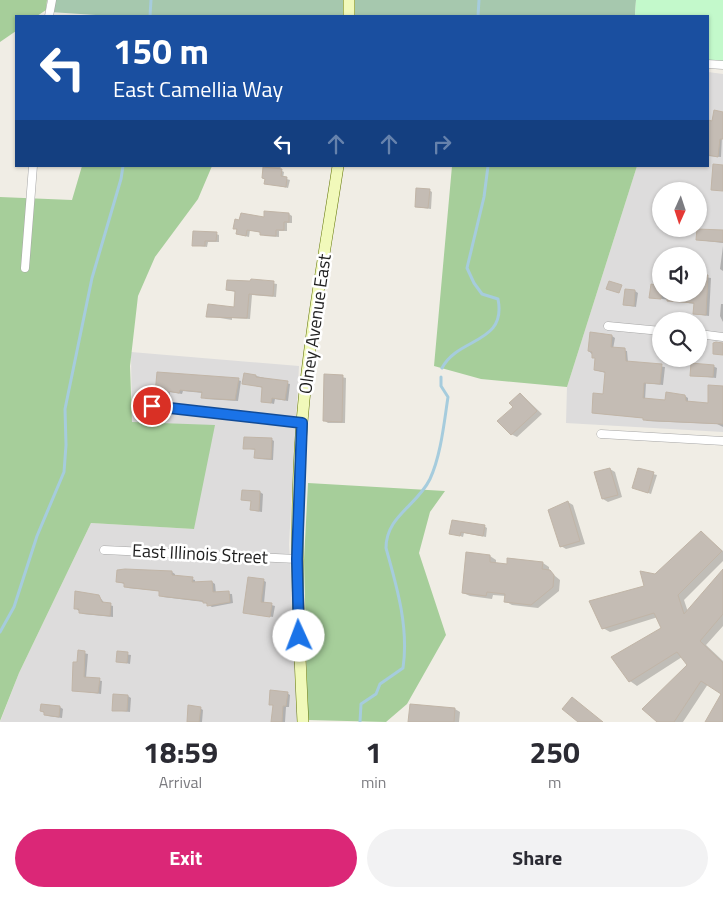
<!DOCTYPE html>
<style>
:root{--surface:#fff;--page:#f2f2f3;--text:#2b2b33;--muted:#7c7c81;--accent:#db2777}
body{margin:0;font-family:"Titillium Web",sans-serif;background:var(--page);color:var(--text);height:100vh;display:flex;flex-direction:column;font-size:19px;white-space:nowrap}
*{box-sizing:border-box;margin:0}
p{font-size:16px;color:var(--muted)}
.icon{flex:none;width:28px;height:28px;fill:none;stroke:currentColor;stroke-width:2;stroke-linecap:round;stroke-linejoin:round}
.map{position:relative;height:722px;overflow:hidden}
.panel{display:flex;flex-direction:column;background:var(--surface);flex:1}
.panel>*{flex:none}
.guide{position:absolute;left:15px;top:15px;width:694px;height:152px;border-radius:0px;box-shadow:0 1px 4px #0004;background:#1a4fa0;color:#fff;overflow:hidden}
.needle{width:32px;rotate:183deg}
.fabs{position:absolute;left:652px;top:182px;display:grid;gap:10px}
.fabs a{display:grid;place-items:center;width:55px;height:55px;border-radius:50%;background:var(--surface);box-shadow:0 1px 4px #0004;font-size:25px}
.pin{position:absolute;display:grid;place-items:center;width:42px;height:42px;color:#fff;margin:-21px;border:2px solid #fff;border-radius:50%;box-shadow:0 1px 5px #0007}
.me{position:absolute;width:55px;margin:-28px;rotate:358deg;stroke-linejoin:round;filter:drop-shadow(0 0 4px #0008)}
.turn{display:flex;align-items:center;gap:18px;height:105px;padding:0 15px;font-size:22px}
.turn .icon{width:65px;height:65px;stroke-width:2.5}
.turn b{display:block;font-size:35px;line-height:42px}
.lanes{display:flex;align-items:center;height:48px;padding:0 15px;background:#0003;justify-content:center;gap:25px;direction:ltr}
.lanes .off{opacity:.35}
.eta{display:flex;justify-content:space-evenly;align-items:center;height:85px;text-align:center}
.eta b{font-size:30px;font-weight:700;line-height:35px}
.button{display:flex;gap:10px;margin-top:auto;padding:10px 15px}
.button a{flex:1;height:58px;border-radius:30px;background:var(--accent);color:#fff;font-size:20px;font-weight:700;line-height:58px;text-align:center}
.button a+a{background:var(--page);color:var(--text)}
.map>svg:first-child{display:block}
</style>
<div class="map">
<svg width="723" height="722" viewBox="0 0 723 722">
<rect width="100%" height="100%" fill="#f0ede5"/>
<path fill="#dddcdc" fill-rule="evenodd" d="M708 72 723 74V432L566 423 567 387 637 166H708ZM661 191H699V229H661ZM661 256H699V294H661ZM661 321H699V359H661Z
M131 352 299 366 289 545 300 722H0L19 673 91 523 194 529 132 422Z"/>
<path fill="#a6ce9a" d="M0 0H47L46 10 37 16H16V31L0 42Z
M82 166H212L198 199 155 257 138 296 130 366 132 422 215 425 194 529 91 523 19 673 0 721V197L72 200Z
M452 166H637L567 387 481 379 434 366Z
M308 483 445 491 430 512 419 553 446 635 407 704 386 722 308 720 304 560Z"/>
<path fill="#a6c8ae" d="M52 0H636L635 16H111L50 12Z"/>
<path fill="#c3f9cb" d="M636 0H723V65L708 64V16H635Z"/>
<path fill="#0003" d="M723 113 721 157 708 156V122H713Z
M265 166H281L280 170 284 172 283 178 290 180 288 188 266 183V179L263 177Z
M429 190 432 192 431 209 416 207Z
M289 214 292 216V223H287V231H279V237L265 236 262 233 250 230 249 237 241 235 235 228Z
M723 232V243L698 240Z
M216 234 219 235V242H208L207 247 193 245Z
M723 246V271L720 269Z
M699 276 711 278 709 316 694 314 695 304 650 297 652 286 661 287V294H699Z
M252 280 277 284 276 297 252 295 250 319 232 318V320L208 316 235 309 236 292 227 290 251 283Z
M635 291 638 293 636 307 625 305Z
M721 304H723V322L720 316Z
M612 336 615 338 613 349 627 351 628 362 665 367 663 385 646 383 645 400 666 401 685 396 688 398V402L709 404 723 387V427L717 424 647 421 644 418 593 413 604 395 606 373 595 370 596 359 589 351Z
M713 366 717 368 716 378 691 375Z
M158 373 238 380 241 381 238 401 206 399 203 397V393L183 391 182 394 170 392V396L159 395 156 393Z
M256 376 290 384 288 401 275 399 274 404 262 401 264 388 244 383Z
M342 377 346 378 345 423H328L325 421Z
M521 394 542 414 517 437 511 434 514 407Z
M271 439 274 441 273 460 259 459 256 458V450L244 448Z
M610 469 615 472 622 497 608 502 603 499Z
M653 474 657 475 651 494 637 489Z
M260 492 263 494 262 512 255 511 252 509V501L243 499Z
M568 502 573 505 585 544 566 549 561 546Z
M484 526 487 528 486 537 464 533 463 537 451 533Z
M702 533 723 551V561L684 600 688 612 723 574V626L706 645 723 661V722H707L722 693 708 684 683 722H659L688 665 682 657 637 686 630 681 612 657 663 629 658 617 610 632 603 628Z
M490 556 496 560V564L508 565V559L543 563 549 567V571L560 580 559 591 538 608 512 605 505 601 506 596 493 595 492 599 470 596 463 593Z
M118 571 172 572 175 574V577L192 579 195 580V583L212 582 215 584 216 593 232 594 233 603 212 607 204 602 163 597 160 595 161 591 128 588 125 584 118 582Z
M263 580 266 582 264 603 275 606 273 617 244 612Z
M99 596 105 604 113 606V617L83 614 75 608Z
M79 652 88 654 86 678 102 681 101 694 73 690Z
M118 653 131 655 130 664 118 661Z
M287 693 290 695 289 707H286L285 722H273L274 706 270 704Z
M128 696 131 698 130 712 114 710Z
M60 707 63 709 62 718 48 716 42 711Z
M200 708 203 710 202 722H188Z
M455 709 460 712 459 722H409Z"/>
<g fill="none" stroke-linecap="round" stroke-linejoin="round">
<path stroke="#a6ccdd" stroke-width="3" d="M150 16 151 0
M478 16 479 0
M442 368C458 337 507 344 498 299L482 294 474 283 467 268 484 197 488 166
M0 632 14 607 37 536 64 472 66 445 65 409 92 278 121 179 123 166
M360 722 361 704 376 694 380 684 403 668C409 628 397 587 386 548 386 516 417 506 430 479 441 455 444 423 448 397L441 386V377"/>
</g>
<path fill="#c4bcb4" stroke="#c1b5a7" d="M714 110 723 112V139H720L718 157 708 155V120L712 121Z
M713 164 723 165V191L711 190Z
M263 167 282 169 281 176 287 177 286 187 264 184 265 179 262 178Z
M416 188 430 189 428 208 415 207Z
M264 211 289 213V222H284V230H276V236L260 235V232L247 230 246 236 236 234 237 229H233L235 219 239 220 241 213 264 217Z
M697 229 723 230V242L696 240Z
M193 231 217 232 216 241H205V246H192Z
M699 274 708 275 706 315 693 314 694 303 667 301V294H699Z
M251 279 274 281 273 296 249 294 247 318 206 317 208 304 234 307 235 291 226 290 227 280 250 281Z
M609 281 622 285 619 293 606 289Z
M651 284 661 286V299L649 298Z
M625 289 635 290 634 306 623 305Z
M590 332 612 335 611 347 625 348 626 361 662 364 660 384 644 383 643 398 665 400 666 392 685 395 686 401 708 403V385L723 386V424L658 421 643 420V418L592 413 593 393 603 394 605 372 594 370 595 358H592V352L588 351Z
M716 342 723 343V355L713 354V343Z
M691 363 714 365 713 377 690 376Z
M157 372 239 378 235 400 201 398 202 392 180 390 179 393 167 391V395L155 394Z
M244 373 256 375V377L288 381 285 400 272 398 271 403 261 402 262 387 242 384Z
M324 374 343 375 342 422 323 421Z
M520 393 537 411 511 435 497 421 513 407 509 403Z
M244 437 272 438 271 459 254 458 255 449H243Z
M610 468 618 495 602 499 594 472Z
M638 468 654 472 648 493 632 488Z
M242 490 260 491 259 511 250 510 251 501 241 500Z
M568 501 580 541 560 547 548 510Z
M452 520 485 525 483 536 461 532 460 536 449 534Z
M701 531 722 551 678 595 684 614 723 569V614L700 641 723 663V722H705L721 694 701 681 674 722H657L642 709 687 665 677 652 629 682 611 657 661 628 654 613 602 629 589 601 644 586 640 571 655 574Z
M466 552 490 555V562L507 564V558L543 562 542 569 550 570 554 575 553 587 531 605 504 602 505 594 487 592 486 596 462 593Z
M125 569 172 571V575L193 577 192 582 212 581 213 592 229 591 230 602 207 606V603H203V601L159 596V591L124 587V583L116 582 117 570Z
M248 577 264 579 261 602 272 603 270 617 243 613Z
M75 591 99 595 102 602 111 603 110 616 79 613V609H74Z
M78 650 85 651 84 677 100 678 98 693 72 691 73 662H77Z
M117 651 128 652 127 663 116 662Z
M270 690 288 692 286 706H283L282 722H271L273 705H269Z
M113 694 128 695 127 711H112Z
M572 697 603 722H578L562 709Z
M41 704 60 706 59 717 44 715V712L40 711Z
M410 704 455 708 454 722H408Z
M188 705 201 707 199 722H187Z"/>
<g fill="none" stroke-linecap="round" stroke-linejoin="round">
<defs>
<path id="street" d="M49 16 52 0
M708 64 723 65
M25 268 33 166
M608 326 661 331
M699 334 723 337
M152 406 302 423
M601 434 723 441
M104 550 297 559"/>
<path id="secondary" d="M349 16V0
M303 722C298 622 294 522 302 422 309 337 325 251 338 166"/>
</defs>
<use href="#street" stroke="#a6a6a6" stroke-width="9"/>
<use href="#secondary" stroke="#627606" stroke-width="12"/>
<use href="#street" stroke="#fff" stroke-width="8"/>
<use href="#secondary" stroke="#f1f9ba" stroke-width="11"/>
</g>
<g fill="none" stroke-linecap="round" stroke-linejoin="round">
<defs>
<path id="route" d="M152 406 302 423 297 559 299 636"/>
</defs>
<use href="#route" stroke="#114b97" stroke-width="12"/>
<use href="#route" stroke="#1a73e8" stroke-width="9"/>
</g>
<g text-anchor="middle" stroke-width="5" stroke-linejoin="round" paint-order="stroke">
<g font-size="18" fill="#1f1f1f" stroke="#fff">
<text transform="translate(315 324) rotate(-82)" y="6">Olney Avenue East</text>
<text transform="translate(200 554) rotate(3)" y="6">East Illinois Street</text>
</g>
</g>
</svg>
<div class="fabs">
<a><svg class="needle" viewBox="-14 -14 28 28"><path d="M0-13l5 13h-10z" fill="#e53935"/><path d="M0 13l5-13h-10z" fill="#7c7c81"/></svg></a>
<a><svg class="icon" aria-label="sound" viewBox="0 0 24 24"><path d="M4 9h4l5-4v14l-5-4H4zM17 9q2 3 0 6"/></svg></a>
<a><svg class="icon" aria-label="search" viewBox="0 0 24 24"><circle cx="10" cy="10" r="6"/><path d="M15 15l6 6"/></svg></a>
</div>
<div class="pin" style="left:152px;top:406px;background:#d93025"><svg class="icon" aria-label="arrive" viewBox="0 0 24 24"><path d="M6 21V4h12l-3 4 3 4H6"/></svg></div>
<svg class="me" style="left:299px;top:636px" viewBox="-20 -20 40 40"><circle r="19" fill="#fff"/><path d="M0-13L10 11 0 6-10 11z" fill="#1a73e8"/></svg>
<div class="guide">
<div class="turn"><svg class="icon" aria-label="left" viewBox="0 0 24 24"><path d="M17 20v-9H6M10 6l-5 5 5 5"/></svg><div><b>150 m</b>East Camellia Way</div></div>
<div class="lanes"><svg class="icon" aria-label="left" viewBox="0 0 24 24"><path d="M17 20v-9H6M10 6l-5 5 5 5"/></svg><svg class="icon off" aria-label="ahead" viewBox="0 0 24 24"><path d="M12 20V5M6 11l6-6 6 6"/></svg><svg class="icon off" aria-label="ahead" viewBox="0 0 24 24"><path d="M12 20V5M6 11l6-6 6 6"/></svg><svg class="icon off" aria-label="right" viewBox="0 0 24 24"><path d="M7 20v-9h11M14 6l5 5-5 5"/></svg></div>
</div>
</div>
<section class="panel">
<div class="eta">
<div><b>18:59</b><p>Arrival</p></div>
<div><b>1</b><p>min</p></div>
<div><b>250</b><p>m</p></div>
</div>
<div class="button"><a>Exit</a><a>Share</a></div>
</section>
